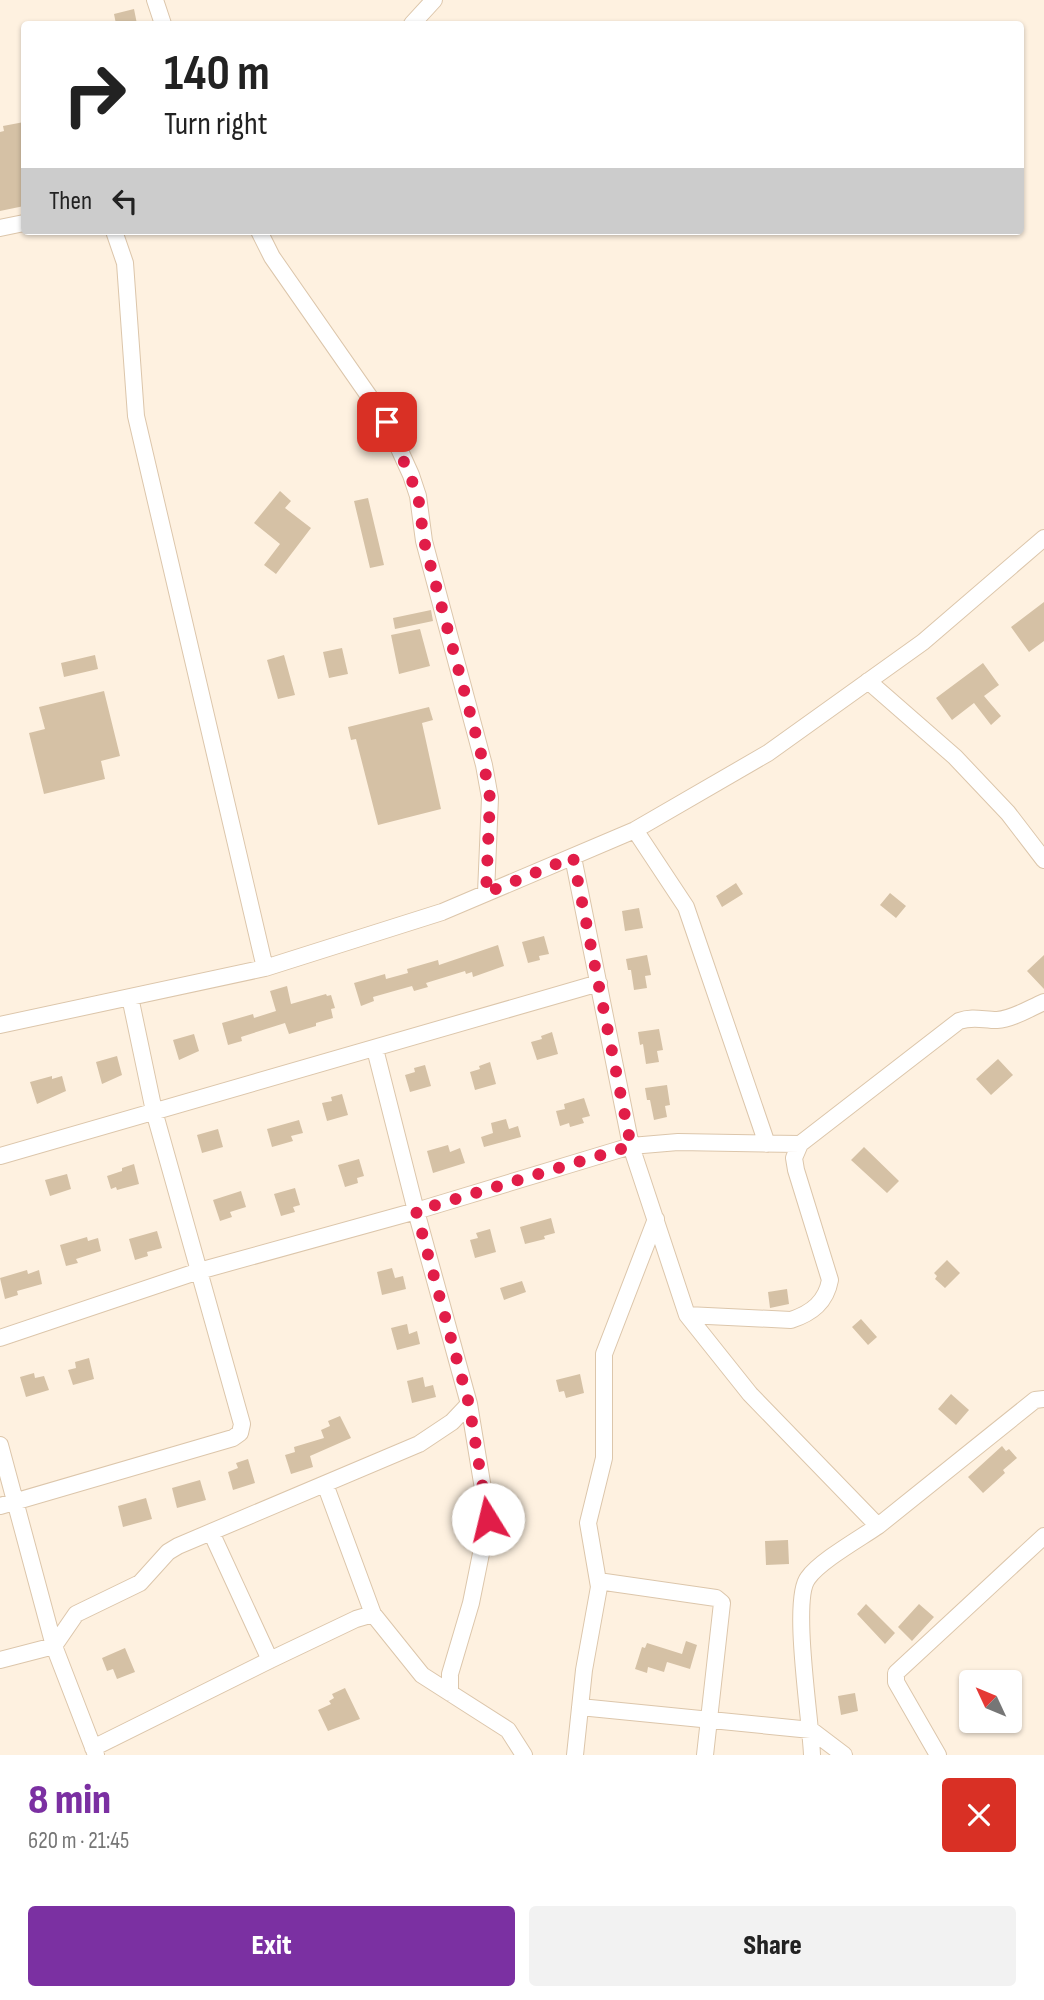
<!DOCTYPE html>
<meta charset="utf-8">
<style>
:root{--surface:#fff;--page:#f2f2f2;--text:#222;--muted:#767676;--accent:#7b30a2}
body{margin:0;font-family:"Sofia Sans Condensed",sans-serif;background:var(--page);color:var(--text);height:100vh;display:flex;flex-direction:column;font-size:26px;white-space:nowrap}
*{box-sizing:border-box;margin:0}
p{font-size:23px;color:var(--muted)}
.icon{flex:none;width:38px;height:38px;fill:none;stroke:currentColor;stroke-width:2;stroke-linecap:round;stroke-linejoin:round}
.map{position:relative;height:1755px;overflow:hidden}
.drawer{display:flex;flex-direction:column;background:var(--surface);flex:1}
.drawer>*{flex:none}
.banner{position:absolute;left:21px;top:21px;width:1003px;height:214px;border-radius:7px;box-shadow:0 2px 5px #0004;background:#fff;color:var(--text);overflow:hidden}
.needle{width:46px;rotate:314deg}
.tools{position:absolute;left:959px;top:1670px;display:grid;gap:14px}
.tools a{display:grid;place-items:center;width:63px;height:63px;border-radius:7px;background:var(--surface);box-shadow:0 2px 5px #0004;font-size:35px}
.pin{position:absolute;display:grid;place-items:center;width:60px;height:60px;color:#fff;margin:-30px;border-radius:14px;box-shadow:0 4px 10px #0006}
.me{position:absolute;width:77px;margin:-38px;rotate:351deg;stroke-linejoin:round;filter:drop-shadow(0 0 5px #0008)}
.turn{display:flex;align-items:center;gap:24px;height:147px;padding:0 28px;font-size:32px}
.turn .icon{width:91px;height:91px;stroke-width:2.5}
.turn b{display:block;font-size:49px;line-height:60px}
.then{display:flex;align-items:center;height:66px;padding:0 28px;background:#0003;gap:14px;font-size:26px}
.round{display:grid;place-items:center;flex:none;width:74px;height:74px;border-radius:7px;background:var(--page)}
.head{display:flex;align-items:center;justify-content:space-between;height:119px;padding:0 28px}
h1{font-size:42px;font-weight:800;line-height:52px;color:var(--accent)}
.action{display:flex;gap:14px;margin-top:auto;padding:14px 28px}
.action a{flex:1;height:80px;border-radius:7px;background:var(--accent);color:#fff;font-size:28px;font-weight:800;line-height:80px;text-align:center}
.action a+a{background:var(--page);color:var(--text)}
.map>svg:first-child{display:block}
</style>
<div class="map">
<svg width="1044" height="1755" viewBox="0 0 1044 1755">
<rect width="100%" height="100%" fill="#fef1e0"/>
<path fill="#d5c1a5" d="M134 9 137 24H116L114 14Z
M24 122V206L0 211V132L4 131 3 126Z
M280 491 291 501 285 508 311 528 276 574 264 565 280 544 254 523Z
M368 498 384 565 370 568 354 501Z
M1044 602V641L1029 652 1011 627Z
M431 610 433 621 395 629 393 618Z
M420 629 430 666 399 674 391 635Z
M342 648 348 674 329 678 323 652Z
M95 655 98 669 64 677 61 663Z
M284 655 295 695 278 699 267 660Z
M983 663 999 685 984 696 1001 716 991 725 974 703 952 720 936 698Z
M104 691 120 756 101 761 105 779 44 794 29 733 45 729 39 707Z
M429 707 433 720 422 723 441 809 378 825 356 739 351 740 348 727Z
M736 883 743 894 722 907 716 896Z
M890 893 906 906 896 918 880 905Z
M639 908 643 928 625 931 622 911Z
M544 936 549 954 539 956 540 960 528 963 522 942Z
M498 945 504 966 473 977 472 972 466 974 465 971 426 983 428 987 414 991 412 986 373 997 374 1001 361 1006 354 983 385 974 386 979 408 973 407 969 438 960 439 965Z
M647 955 651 975 645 976 647 988 634 990 631 970H628L626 959Z
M1044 955V989L1027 971Z
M287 986 291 1004 326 994 327 996 331 995 335 1008 331 1009 333 1018 316 1023V1026L289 1034 285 1023 241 1037 242 1041 228 1045 222 1023 253 1014 254 1018 276 1011 270 991Z
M659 1029 663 1050 657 1051 659 1062 646 1064 643 1044 640 1045 638 1032Z
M552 1032 558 1054 537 1060 531 1042 542 1039 541 1036Z
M194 1034 199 1051 179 1060 173 1040Z
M117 1056 122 1075 102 1084 96 1062Z
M998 1059 1013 1075 991 1095 976 1079Z
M490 1062 496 1084 475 1090 470 1072 480 1069 479 1066Z
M425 1065 431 1086 410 1092 405 1075 415 1072 414 1068Z
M52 1076V1079L62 1076 66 1091 37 1104 30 1082Z
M667 1085 670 1105 665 1106 667 1117 654 1120 650 1100H647L645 1088Z
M342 1094 348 1115 327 1121 322 1103 332 1101 331 1097Z
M584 1098 590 1116 582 1118 584 1123 570 1127 569 1123 560 1126 556 1111 565 1109 564 1104Z
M506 1119 509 1129 518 1126 521 1137 484 1147 481 1137 493 1133 491 1123Z
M299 1120 303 1133 291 1136 293 1141 272 1147 267 1129Z
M218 1129 223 1147 202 1153 197 1135Z
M448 1145 450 1152 460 1148 465 1163 433 1173 427 1151Z
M864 1147 899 1181 887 1193 851 1160Z
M359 1159 364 1176 357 1178 358 1183 345 1187 338 1165Z
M134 1164 139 1184 117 1190 116 1187 111 1189 107 1176 122 1171V1168Z
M67 1174 71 1189 50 1196 45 1180Z
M295 1188 300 1205 293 1207 295 1212 281 1216 274 1194Z
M241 1191 246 1207 230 1212 232 1217 220 1221 213 1200Z
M551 1218 555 1233 544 1236 545 1239 525 1244 520 1227Z
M490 1229 496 1252 475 1258 470 1240 478 1238 476 1233Z
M157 1231 162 1248 147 1252 148 1256 135 1260 129 1239Z
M87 1237 88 1241 98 1238 101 1251 76 1259 78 1263 66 1266 60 1245Z
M947 1260 960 1273 945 1288 935 1279 937 1276 934 1273Z
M392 1268 395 1278 403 1276 406 1289 382 1295 377 1272Z
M27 1270 28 1274 39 1270 42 1284 17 1291 18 1295 5 1299 0 1278Z
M522 1281 526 1292 504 1300 500 1288Z
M787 1289 789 1304 770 1308 768 1292Z
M861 1319 877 1337 868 1345 852 1327Z
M407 1324 409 1334 417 1331 420 1344 397 1350 391 1328Z
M89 1358 94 1379 73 1385 68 1370 76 1368 75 1362Z
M34 1373 35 1378 44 1376 49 1390 26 1397 20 1377Z
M580 1374 584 1393 566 1398 564 1391 559 1392 556 1380Z
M423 1377 425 1387 433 1385 436 1397 412 1403 407 1381Z
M951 1394 969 1410 956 1425 938 1409Z
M340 1416 351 1438 310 1456 313 1467 291 1474 285 1455 295 1452 294 1447 324 1438 321 1430 330 1426 328 1421Z
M1002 1446 1006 1451 1009 1449 1017 1458 1003 1470 1005 1473 983 1493 968 1477Z
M248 1459 255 1483 233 1490 228 1472 238 1468 236 1463Z
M200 1480 206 1500 177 1508 172 1488Z
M146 1498 152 1519 123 1527 118 1506Z
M788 1540 789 1564 766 1565 765 1541Z
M866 1604 895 1633 885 1644 857 1614Z
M919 1604 934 1617 912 1641 898 1627Z
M686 1641 697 1645 690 1669 667 1662 664 1672 648 1667 647 1673 635 1669 642 1647 645 1648 647 1643 682 1654Z
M125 1648 135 1672 117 1679 113 1669 107 1671 102 1658Z
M345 1688 360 1719 328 1731 318 1710 331 1704 329 1701 334 1698 332 1694Z
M855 1693 858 1711 841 1715 838 1696Z"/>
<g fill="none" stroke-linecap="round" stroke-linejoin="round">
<defs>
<path id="minor" d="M155 0 163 24
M412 24 434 0
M0 228 24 223
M114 231 125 263 136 416 265 968
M259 231 272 257 387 422 411 475 418 496 424 541 484 765 490 798 486 893
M868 681 955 757 1008 813 1044 860
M635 830 686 907 767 1144
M1044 1002C1030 1008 1013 1019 997 1020 983 1020 973 1016 959 1021L800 1144 678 1142 631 1146 687 1315 750 1394 878 1526 1035 1400 1044 1399
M0 1025 265 968 442 912 635 830 768 753 923 642 1044 538
M375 1049 416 1211 469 1404 488 1519 471 1603 450 1674V1693
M0 1156 599 983
M687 1315 791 1320C812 1313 826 1302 830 1280L796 1170 794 1158 800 1144
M0 1338 199 1271 416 1211 631 1146 573 857
M0 1445 54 1646 96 1755
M325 1484 373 1614 422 1675 508 1730 524 1755
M0 1506 233 1438 240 1433 242 1424 154 1111 130 997
M211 1532 270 1660
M598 1581 716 1598 722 1603 705 1755
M0 1660 54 1646 76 1614 140 1583 168 1552 178 1546 419 1444 452 1422 469 1404
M580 1707 811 1730 844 1755
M93 1748 270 1660 356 1619 373 1614
M575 1755 584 1670 599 1587 588 1523 604 1458V1354L656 1219
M812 1755C811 1722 791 1599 808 1578 820 1561 859 1539 878 1526
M938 1755 896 1682V1673L1044 1536"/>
</defs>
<use href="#minor" stroke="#dcc6ab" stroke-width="18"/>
<use href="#minor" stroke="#fff" stroke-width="16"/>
</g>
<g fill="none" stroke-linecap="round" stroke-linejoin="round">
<path stroke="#e11d48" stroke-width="12" stroke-dasharray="0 21.6" d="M387 422 418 495 424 541 484 765 490 798 486 893 573 857 631 1146 416 1211 469 1404 488 1519"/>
</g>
</svg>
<div class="tools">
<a><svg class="needle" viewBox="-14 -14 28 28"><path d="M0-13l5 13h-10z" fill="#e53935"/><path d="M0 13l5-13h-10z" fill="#767676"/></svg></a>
</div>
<div class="pin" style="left:387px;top:422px;background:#d93025"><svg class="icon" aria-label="arrive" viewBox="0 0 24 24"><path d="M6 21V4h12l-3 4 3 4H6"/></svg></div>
<svg class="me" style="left:488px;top:1519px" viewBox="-20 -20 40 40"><circle r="19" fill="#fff"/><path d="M0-13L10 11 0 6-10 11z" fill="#e11d48"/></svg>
<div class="banner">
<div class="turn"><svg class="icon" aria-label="right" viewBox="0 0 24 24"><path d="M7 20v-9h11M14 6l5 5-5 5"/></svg><div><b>140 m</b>Turn right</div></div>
<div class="then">Then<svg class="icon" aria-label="left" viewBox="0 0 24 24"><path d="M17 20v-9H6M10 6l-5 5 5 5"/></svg></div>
</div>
</div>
<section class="drawer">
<div class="head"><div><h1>8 min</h1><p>620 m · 21:45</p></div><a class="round" style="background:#d93025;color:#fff"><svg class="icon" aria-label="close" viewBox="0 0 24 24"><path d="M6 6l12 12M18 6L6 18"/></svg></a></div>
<div class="action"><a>Exit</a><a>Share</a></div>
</section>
